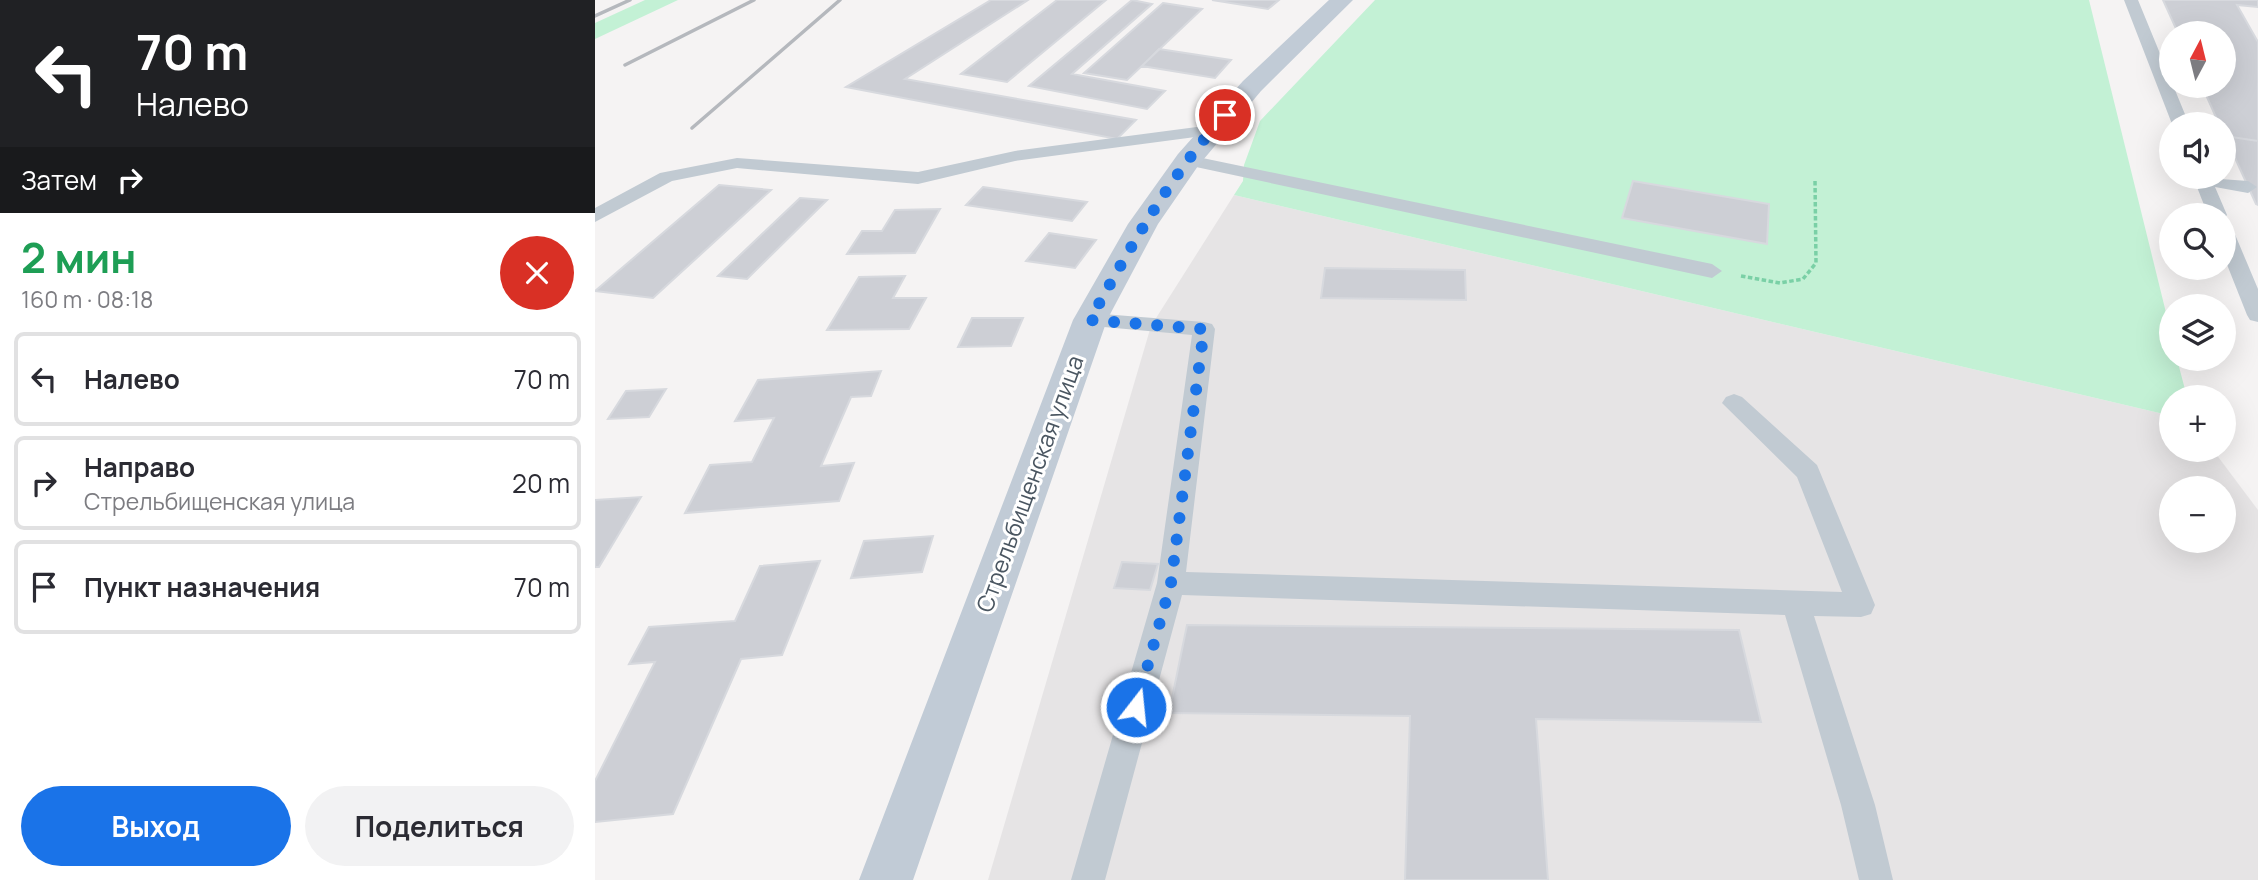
<!DOCTYPE html>
<html lang="ru">
<meta charset="utf-8">
<style>
:root{--surface:#fff;--page:#f2f2f3;--text:#2b2b33;--muted:#7c7c81;--line:#e1e1e2;--accent:#1a73e8}
body{margin:0;font-family:Manrope,sans-serif;background:var(--page);color:var(--text);height:100vh;display:flex;flex-direction:column;font-size:26px;white-space:nowrap}
*{box-sizing:border-box;margin:0}
p{font-size:23px;color:var(--muted)}
.icon{flex:none;width:38px;height:38px;fill:none;stroke:currentColor;stroke-width:2;stroke-linecap:round;stroke-linejoin:round}
.map{position:relative;flex:1;overflow:hidden}
.details{display:flex;flex-direction:column;background:var(--surface);width:595px}
.details>*{flex:none}
.guide{background:#202124;color:#fff;overflow:hidden}
.needle{width:46px;rotate:7deg}
.tools{position:absolute;left:1564px;top:21px;display:grid;gap:14px}
.tools a{display:grid;place-items:center;width:77px;height:77px;border-radius:50%;background:var(--surface);box-shadow:0 7px 28px #0002;font-size:35px}
.pin{position:absolute;display:grid;place-items:center;width:60px;height:60px;color:#fff;margin:-30px;border:4px solid #fff;border-radius:50%;box-shadow:0 2px 7px #0007}
.me{position:absolute;width:77px;margin:-38px;rotate:16deg;stroke-linejoin:round;filter:drop-shadow(0 0 5px #0008)}
.turn{display:flex;align-items:center;gap:24px;height:147px;padding:0 21px;font-size:32px}
.turn .icon{width:91px;height:91px;stroke-width:2.5}
.turn b{display:block;font-size:49px;line-height:60px}
.then{display:flex;align-items:center;height:66px;padding:0 21px;background:#0003;gap:14px;font-size:26px}
.round{display:grid;place-items:center;flex:none;width:74px;height:74px;border-radius:37px;background:var(--page)}
.summary{display:flex;align-items:center;justify-content:space-between;height:119px;padding:0 21px}
h1{font-size:42px;font-weight:700;line-height:52px;color:#1e9e55}
.cta{display:flex;gap:14px;margin-top:auto;padding:14px 21px}
.cta a{flex:1;height:80px;border-radius:42px;background:var(--accent);color:#fff;font-size:28px;font-weight:700;line-height:80px;text-align:center}
.cta a+a{background:var(--page);color:var(--text)}
ul{padding:0;list-style:none}
li{display:flex;align-items:center;gap:21px;height:94px;margin:0 14px 10px;padding:0 7px;border:4px solid var(--line);border-radius:10px}
li div{flex:1}
li b{display:block;font-size:26px}
li em{font-style:normal}
main{display:flex;flex:1;min-height:0}
.map>svg:first-child{display:block}
</style>
<main>
<section class="details">
<div class="guide">
<div class="turn"><svg class="icon" aria-label="left" viewBox="0 0 24 24"><path d="M17 20v-9H6M10 6l-5 5 5 5"/></svg><div><b>70 m</b>Налево</div></div>
<div class="then">Затем<svg class="icon" aria-label="right" viewBox="0 0 24 24"><path d="M7 20v-9h11M14 6l5 5-5 5"/></svg></div>
</div>
<div class="summary"><div><h1>2 мин</h1><p>160 m · 08:18</p></div><a class="round" style="background:#d93025;color:#fff"><svg class="icon" aria-label="close" viewBox="0 0 24 24"><path d="M6 6l12 12M18 6L6 18"/></svg></a></div>
<ul>
<li><svg class="icon" aria-label="left" viewBox="0 0 24 24"><path d="M17 20v-9H6M10 6l-5 5 5 5"/></svg><div><b>Налево</b></div><em>70 m</em></li>
<li><svg class="icon" aria-label="right" viewBox="0 0 24 24"><path d="M7 20v-9h11M14 6l5 5-5 5"/></svg><div><b>Направо</b><p>Стрельбищенская улица</p></div><em>20 m</em></li>
<li><svg class="icon" aria-label="arrive" viewBox="0 0 24 24"><path d="M6 21V4h12l-3 4 3 4H6"/></svg><div><b>Пункт назначения</b></div><em>70 m</em></li>
</ul>
<div class="cta"><a>Выход</a><a>Поделиться</a></div>
</section>
<div class="map">
<svg width="1663" height="880" viewBox="0 0 1663 880">
<rect width="100%" height="100%" fill="#f5f3f3"/>
<path fill="#e6e4e5" fill-rule="evenodd" d="M639 195 1577 416V450H1618L1663 510V880H393L556 326ZM1577 488H1629V541H1577Z"/>
<path fill="#c3f1d5" d="M50 0H83L0 39V23Z
M780 0H1494L1577 337V359H1582L1592 397H1577V416L639 195 648 181 649 165 665 121Z"/>
<path fill="#cdcfd5" stroke="#d7d9de" stroke-width="2" d="M396 0H433L310 79 541 120 522 139 251 87Z
M462 0H511L412 82 366 74Z
M537 0 557 4 477 74 570 91 552 109 434 86Z
M617 0H684L673 9Z
M1568 0H1663V7L1642 5 1663 42V141L1630 136 1629 124H1624L1607 86H1629V33H1583Z
M568 3 607 9 532 80 489 73Z
M564 49 636 60 620 78 547 66Z
M1630 136 1663 141V205L1661 204Z
M1038 181 1174 204 1172 244 1027 218Z
M124 185 176 190 58 298 0 291Z
M388 187 492 202 477 221 371 205Z
M205 198 232 200 152 279 123 276Z
M345 209 320 253 252 254 267 231H287L300 210Z
M454 233 501 240 480 268 431 261Z
M730 268 870 270 871 300 726 298Z
M310 276 298 298H331L314 329 232 330 264 277Z
M377 318H428L416 346 363 347Z
M286 371 276 396 256 397 226 466 259 463 244 501 90 513 115 465 157 462 179 418 140 421 163 380Z
M71 389 54 417 13 419 31 391Z
M46 497 4 567H0V500Z
M338 536 327 572 256 578 269 541Z
M225 561 187 655 146 659 78 814 0 822V781L60 662 34 664 54 627 140 621 165 566Z
M527 562 563 564 555 590 519 588Z
M592 625 1144 630 1166 722 941 719 953 880H810L815 716 574 713Z"/>
<g fill="none" stroke-linecap="round" stroke-linejoin="round">
<path stroke="#7ad0a6" stroke-width="3.5" stroke-dasharray="4.5 2.5" stroke-linecap="butt" d="M1146 276 1185 283 1208 279 1221 263 1220 180"/>
<path fill="#c1cad2" fill-rule="evenodd" d="M1529 0H1543L1594 124H1577Z
M617 125 623 126 626 130 623 134 420 161 323 184 142 168 77 181 0 222V208L65 173 142 158 323 172 420 151Z
M593 155 1117 264 1127 271 1117 278 587 164 584 160 587 156Z
M1598 177 1653 181 1662 187 1653 193 1620 187 1632 215 1629 218V215H1613Z
M1629 226 1639 232 1663 289V322L1655 320 1652 315 1629 257Z
M495 313 609 322 617 324 620 329 591 572 1247 592 1202 477 1127 403 1131 397 1139 394 1147 397 1222 465 1280 605 1276 614 1266 617 1219 616 1280 805 1298 880H1264L1246 805 1190 615 587 595 510 880H476L562 583 597 335 487 325 484 320 487 315Z"/>
<path fill="#c1cbd6" fill-rule="evenodd" d="M734 0H758L666 91 603 166 563 224 512 320 318 880H264L478 320 533 224 583 154 648 81Z"/>
<path stroke="#b5b8bd" stroke-width="3.5" d="M0 16 35 0
M30 65 159 0
M97 128 245 0"/>
</g>
<g fill="none" stroke-linecap="round" stroke-linejoin="round">
<path stroke="#1a73e8" stroke-width="12" stroke-dasharray="0 21.6" d="M541 707 576 583 609 329 495 320C535 248 574 177 630 115"/>
</g>
<g text-anchor="middle" stroke-width="6" stroke-linejoin="round" paint-order="stroke">
<g font-size="23" fill="#4a5661" stroke="#fff">
<text transform="translate(435 484) rotate(-70)" y="8">Стрельбищенская улица</text>
</g>
</g>
</svg>
<div class="tools">
<a><svg class="needle" viewBox="-14 -14 28 28"><path d="M0-13l5 13h-10z" fill="#e53935"/><path d="M0 13l5-13h-10z" fill="#7c7c81"/></svg></a>
<a><svg class="icon" aria-label="sound" viewBox="0 0 24 24"><path d="M4 9h4l5-4v14l-5-4H4zM17 9q2 3 0 6"/></svg></a>
<a><svg class="icon" aria-label="search" viewBox="0 0 24 24"><circle cx="10" cy="10" r="6"/><path d="M15 15l6 6"/></svg></a>
<a><svg class="icon" aria-label="layers" viewBox="0 0 24 24"><path d="M12 4l9 5-9 5-9-5zM3 14l9 5 9-5"/></svg></a>
<a>+</a>
<a>−</a>
</div>
<div class="pin" style="left:630px;top:115px;background:#d93025"><svg class="icon" aria-label="arrive" viewBox="0 0 24 24"><path d="M6 21V4h12l-3 4 3 4H6"/></svg></div>
<svg class="me" style="left:541px;top:707px" viewBox="-20 -20 40 40"><circle r="17" fill="#1a73e8" stroke="#fff" stroke-width="3"/><path d="M0-11L8 9 0 5-8 9z" fill="#fff"/></svg>
</div>
</main>
